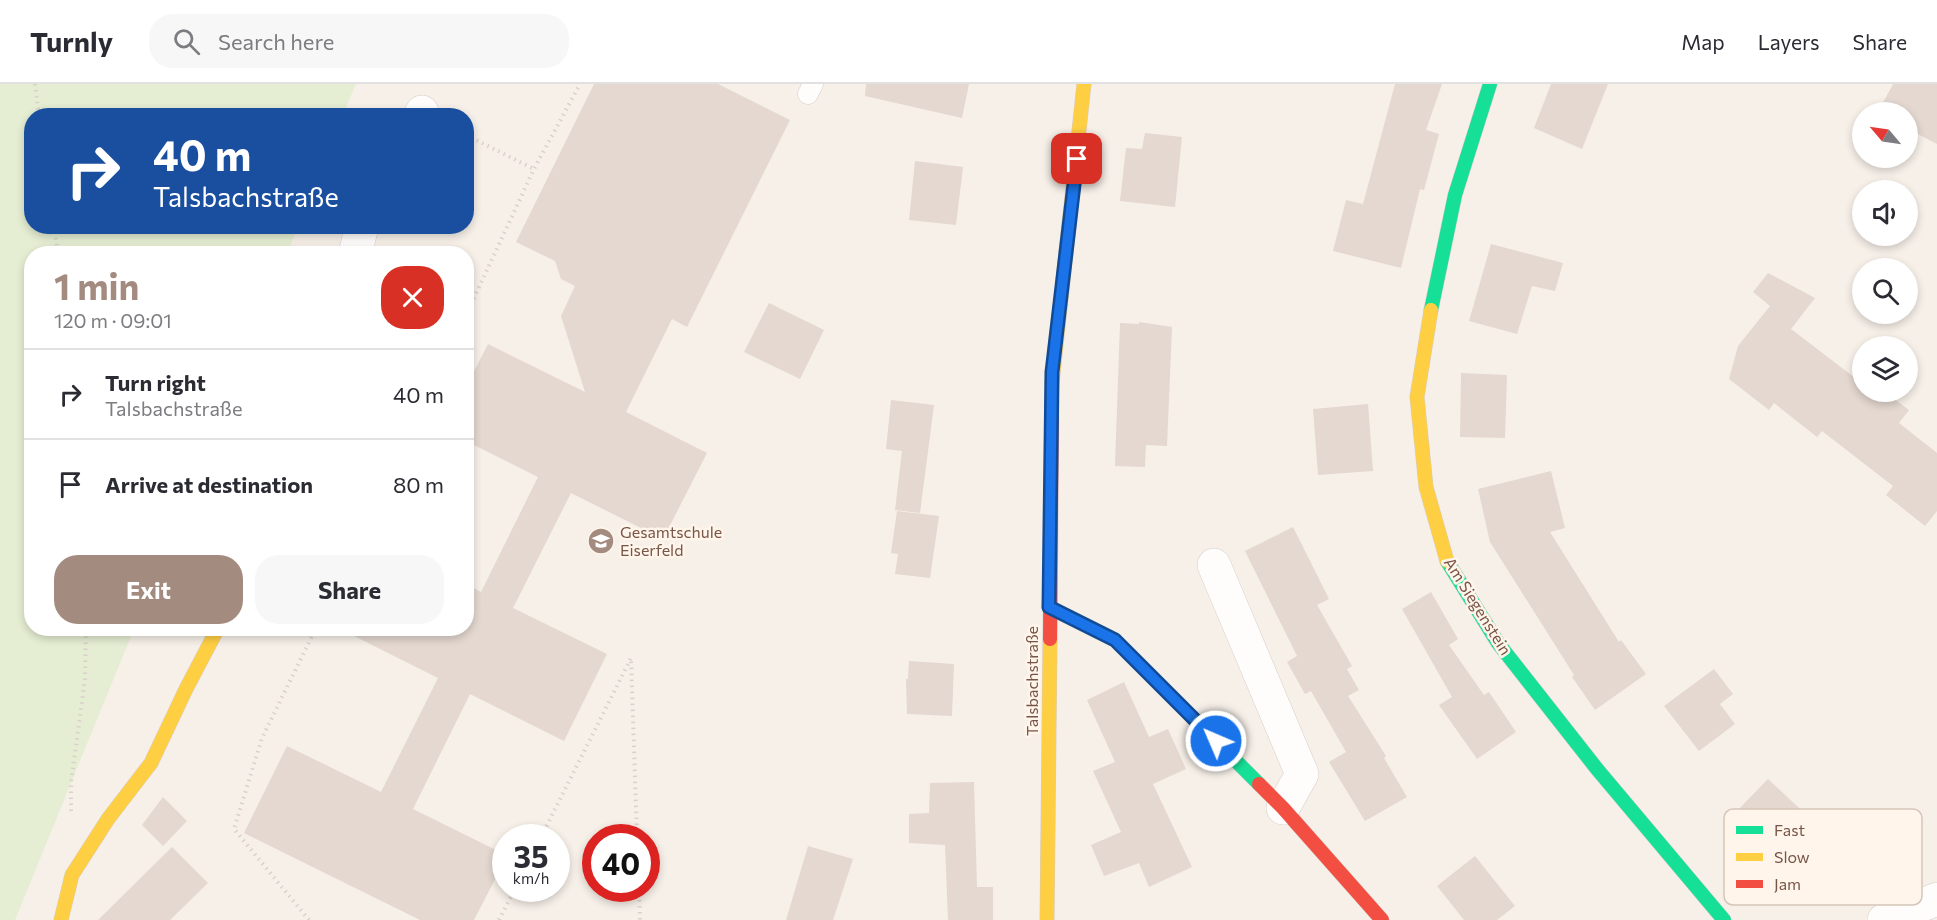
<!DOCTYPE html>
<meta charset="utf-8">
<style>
:root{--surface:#fff;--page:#f7f7f7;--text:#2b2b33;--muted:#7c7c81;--line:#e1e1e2;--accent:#a48b80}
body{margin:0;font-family:Commissioner,sans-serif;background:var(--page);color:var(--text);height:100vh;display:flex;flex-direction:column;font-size:22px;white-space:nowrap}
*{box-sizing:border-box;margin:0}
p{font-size:20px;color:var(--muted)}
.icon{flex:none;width:33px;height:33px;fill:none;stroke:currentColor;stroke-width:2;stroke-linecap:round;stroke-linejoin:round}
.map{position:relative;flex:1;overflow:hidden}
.sheet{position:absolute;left:24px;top:162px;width:450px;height:390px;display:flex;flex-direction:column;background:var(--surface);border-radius:24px;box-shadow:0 3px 9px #0003}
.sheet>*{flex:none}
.banner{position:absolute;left:24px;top:24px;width:450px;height:126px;border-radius:24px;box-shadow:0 3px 9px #0003;background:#1a4fa0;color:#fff;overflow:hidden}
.needle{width:39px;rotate:299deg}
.fabs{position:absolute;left:1852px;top:18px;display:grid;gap:12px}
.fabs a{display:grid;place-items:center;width:66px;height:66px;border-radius:50%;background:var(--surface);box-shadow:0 3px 9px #0003;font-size:30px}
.speed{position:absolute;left:492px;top:740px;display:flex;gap:12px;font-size:30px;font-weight:700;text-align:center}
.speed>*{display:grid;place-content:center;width:78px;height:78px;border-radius:50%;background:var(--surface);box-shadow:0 3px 9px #0003;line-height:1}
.speed small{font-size:15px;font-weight:400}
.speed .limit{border:9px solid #d22;background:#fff;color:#111}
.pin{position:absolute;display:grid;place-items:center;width:51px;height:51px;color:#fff;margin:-26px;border-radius:12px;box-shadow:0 3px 9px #0006}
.me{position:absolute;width:66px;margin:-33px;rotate:315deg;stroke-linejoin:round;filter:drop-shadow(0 0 4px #0008)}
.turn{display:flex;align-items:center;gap:21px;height:126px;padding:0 30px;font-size:27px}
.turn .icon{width:78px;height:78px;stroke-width:2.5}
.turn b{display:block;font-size:42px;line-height:51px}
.round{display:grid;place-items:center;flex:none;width:63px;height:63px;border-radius:24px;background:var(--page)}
.head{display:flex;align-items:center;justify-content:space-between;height:102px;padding:0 30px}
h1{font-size:36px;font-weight:700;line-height:45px;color:var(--accent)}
.button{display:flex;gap:12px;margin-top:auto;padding:12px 30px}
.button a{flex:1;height:69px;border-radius:24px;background:var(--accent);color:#fff;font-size:24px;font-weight:700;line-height:69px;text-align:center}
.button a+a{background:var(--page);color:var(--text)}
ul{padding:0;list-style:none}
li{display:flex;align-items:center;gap:18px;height:90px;padding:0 30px;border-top:2px solid var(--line)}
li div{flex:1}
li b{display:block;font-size:22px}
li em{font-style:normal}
header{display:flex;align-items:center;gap:36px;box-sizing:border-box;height:84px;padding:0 30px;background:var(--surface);border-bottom:2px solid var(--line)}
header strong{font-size:28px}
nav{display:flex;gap:33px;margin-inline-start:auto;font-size:21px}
.search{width:420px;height:54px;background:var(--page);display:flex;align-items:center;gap:15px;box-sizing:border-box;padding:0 21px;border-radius:24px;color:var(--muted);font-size:22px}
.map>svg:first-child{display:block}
</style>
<header>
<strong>Turnly</strong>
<div class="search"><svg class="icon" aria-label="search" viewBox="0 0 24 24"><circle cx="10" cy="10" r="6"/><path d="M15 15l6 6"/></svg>Search here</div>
<nav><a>Map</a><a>Layers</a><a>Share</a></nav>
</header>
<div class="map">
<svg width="1937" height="836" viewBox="0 0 1937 836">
<rect width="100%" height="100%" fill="#f7f0e9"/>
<path fill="#e5eed3" d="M0 0H356L343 31 32 32V142L298 143 287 169 32 170V544L134 545 15 836H0Z"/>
<path fill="#e4d8d0" d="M594 0H718L790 36 687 243 672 235 626 328 707 369 663 455 571 409 513 524 607 570 564 657 470 610 413 725 506 771V774L474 836H420L244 749 287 662 381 708 438 594 338 544H466V500L481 508 538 393 466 357V303L488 260 585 308 561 232 575 202 561 195 555 177 516 158Z
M866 0H969L962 34 865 12Z
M1395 0H1442L1426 46 1439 50 1424 106 1420 105 1401 184 1333 167 1346 116 1363 120Z
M1551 0H1608L1582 65 1534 44Z
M1893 0H1937V60L1908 45V28H1878Z
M1145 49 1182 53 1175 123 1120 117 1126 64 1142 65Z
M915 77 963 83 956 141 909 136Z
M1491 160 1563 179 1555 207 1532 202 1517 250 1469 237Z
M1768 189 1815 214 1791 245 1863 300V308H1885L1909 326 1899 339 1937 369V427L1925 442 1886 411 1893 402 1822 347 1817 353 1774 319 1769 326 1729 295 1738 262 1770 222 1753 208Z
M769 219 824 246 800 295 744 268Z
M1139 238 1172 243 1167 362 1146 361 1145 383 1115 382 1120 239 1139 240Z
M1461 289 1507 291 1505 354 1460 353Z
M891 316 934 321 920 429 895 426 902 367 886 365Z
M1368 320 1373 387 1318 391 1313 325Z
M1551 387 1565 444 1550 448 1619 558 1621 556 1646 590 1595 626 1572 593 1574 591 1490 458 1478 405Z
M897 427 939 432 930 494 895 490 898 470 891 469Z
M1293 443 1329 515 1317 521 1352 582 1347 585 1359 606 1348 612 1386 672 1384 674 1407 713 1365 737 1329 678 1346 668 1311 607 1305 610 1287 578 1297 572 1245 467Z
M1431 508 1458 555 1449 561 1484 611 1489 608 1516 648 1477 675 1439 621 1452 613 1402 525Z
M909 577 954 580 952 632 907 630 906 595H908Z
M1714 585 1733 610 1720 620 1735 640 1699 667 1664 622Z
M1124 598 1149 653 1168 645 1186 685 1153 700 1192 783 1149 803 1139 779 1104 792 1091 761 1121 748 1093 687 1115 678 1087 616Z
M1768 695 1815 739 1785 771 1766 753 1761 756 1734 730Z
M974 698 977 803H993V836H948L945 761 909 759V730L929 729 930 699Z
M163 713 187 737 163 762 142 741Z
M808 762 853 775 833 836H786Z
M172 763 208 799 170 836H98Z
M1475 772 1515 822 1497 836H1464L1437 802Z"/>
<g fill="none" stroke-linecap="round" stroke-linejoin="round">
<defs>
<path id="lane" d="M808 10 813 0"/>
<path id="street" d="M420 32 422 28
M355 170 362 142
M1214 481 1302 690 1283 724
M1884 836 1937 815"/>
<path id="fast" d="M1431 226 1455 111 1490 0
M1447 477 1498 559 1597 685 1724 836
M1049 523 1115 556 1259 700"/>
<path id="slow" d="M1431 226 1417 313 1426 403 1447 477
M1052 299 1084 0
M61 836 72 791 108 735 151 679 186 605 218 544
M1047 836 1050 555"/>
<path id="jam" d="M1050 555 1052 299
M1259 700 1283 724 1382 836"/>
</defs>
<use href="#lane" stroke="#d6ccc6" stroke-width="21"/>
<use href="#street" stroke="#d6ccc6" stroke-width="34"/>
<use href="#fast" stroke="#d7ccc6" stroke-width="15"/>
<use href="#slow" stroke="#d7ccc6" stroke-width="15"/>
<use href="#jam" stroke="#d7ccc6" stroke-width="15"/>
<path stroke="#dad0cc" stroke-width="4" stroke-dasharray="1.5 4.5" stroke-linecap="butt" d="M35 0 39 32
M466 51 534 85
M54 142 58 170
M466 231 534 85 580 0
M71 727V699L85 595 86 544
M541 753 631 574 637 753
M639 804 640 836
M309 836 234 745 262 654 316 544
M499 836 515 804"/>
<use href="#lane" stroke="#fefdfc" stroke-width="20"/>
<use href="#street" stroke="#fefdfc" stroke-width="33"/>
<use href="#fast" stroke="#16e098" stroke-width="14"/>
<use href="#slow" stroke="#ffcf43" stroke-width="14"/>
<use href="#jam" stroke="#f24e42" stroke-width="14"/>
</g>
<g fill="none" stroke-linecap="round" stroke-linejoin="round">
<defs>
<path id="route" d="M1077 75 1052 288 1049 523 1115 556 1216 657"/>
</defs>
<use href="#route" stroke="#114b97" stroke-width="15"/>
<use href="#route" stroke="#1a73e8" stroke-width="10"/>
</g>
<defs>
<symbol id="school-disc" viewBox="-11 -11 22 22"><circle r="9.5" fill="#a48b80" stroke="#fff5ea"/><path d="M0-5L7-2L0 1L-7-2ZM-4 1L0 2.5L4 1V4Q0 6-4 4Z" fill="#fff"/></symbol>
</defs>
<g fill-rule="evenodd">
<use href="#school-disc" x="586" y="442" width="30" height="30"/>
</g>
<g text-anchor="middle" stroke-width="5" stroke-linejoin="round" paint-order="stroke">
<g font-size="16" fill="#775548" stroke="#fff5ea" text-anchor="start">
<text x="620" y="454">Gesamtschule<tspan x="620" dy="18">Eiserfeld</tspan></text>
</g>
<g font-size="16" fill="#775548" stroke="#fff5ea">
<text transform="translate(1478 522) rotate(58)" y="6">Am Siegenstein</text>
<text transform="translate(1032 597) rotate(-90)" y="6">Talsbachstraße</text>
</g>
</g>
<rect x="1724" y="725" width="198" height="96" rx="9" fill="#fff5ea" stroke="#d6c5b9" stroke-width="1.5"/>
<rect x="1736" y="742" width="27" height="8" fill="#16e098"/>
<rect x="1736" y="769" width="27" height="8" fill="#ffcf43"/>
<rect x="1736" y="796" width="27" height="8" fill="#f24e42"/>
<g font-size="16" fill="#775548">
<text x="1774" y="752">Fast</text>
<text x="1774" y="779">Slow</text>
<text x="1774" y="806">Jam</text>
</g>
</svg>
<div class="fabs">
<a><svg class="needle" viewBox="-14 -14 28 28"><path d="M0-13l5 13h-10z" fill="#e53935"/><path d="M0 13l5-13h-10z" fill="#7c7c81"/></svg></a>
<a><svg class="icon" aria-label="sound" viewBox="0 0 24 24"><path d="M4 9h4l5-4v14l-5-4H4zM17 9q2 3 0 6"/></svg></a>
<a><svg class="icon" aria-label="search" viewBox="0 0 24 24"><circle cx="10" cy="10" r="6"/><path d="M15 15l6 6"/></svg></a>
<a><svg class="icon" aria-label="layers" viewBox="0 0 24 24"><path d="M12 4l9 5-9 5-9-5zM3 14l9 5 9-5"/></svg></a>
</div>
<div class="speed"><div>35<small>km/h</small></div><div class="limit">40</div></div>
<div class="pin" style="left:1077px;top:75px;background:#d93025"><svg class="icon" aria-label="arrive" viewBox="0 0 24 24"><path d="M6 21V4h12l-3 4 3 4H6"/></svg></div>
<svg class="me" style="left:1216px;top:657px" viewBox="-20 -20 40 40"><circle r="17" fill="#1a73e8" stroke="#fff" stroke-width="3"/><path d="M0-11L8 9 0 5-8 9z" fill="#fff"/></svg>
<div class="banner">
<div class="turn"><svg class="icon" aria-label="right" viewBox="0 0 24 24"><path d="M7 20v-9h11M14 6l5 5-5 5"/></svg><div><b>40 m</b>Talsbachstraße</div></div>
</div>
<section class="sheet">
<div class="head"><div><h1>1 min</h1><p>120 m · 09:01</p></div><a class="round" style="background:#d93025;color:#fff"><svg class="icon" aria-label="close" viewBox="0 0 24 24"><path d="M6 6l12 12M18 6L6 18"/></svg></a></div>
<ul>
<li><svg class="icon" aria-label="right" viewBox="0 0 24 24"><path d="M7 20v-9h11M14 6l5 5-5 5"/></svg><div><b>Turn right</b><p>Talsbachstraße</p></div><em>40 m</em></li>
<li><svg class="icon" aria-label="arrive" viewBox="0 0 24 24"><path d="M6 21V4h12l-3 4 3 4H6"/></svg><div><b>Arrive at destination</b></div><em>80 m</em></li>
</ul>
<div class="button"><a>Exit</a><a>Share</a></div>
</section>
</div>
